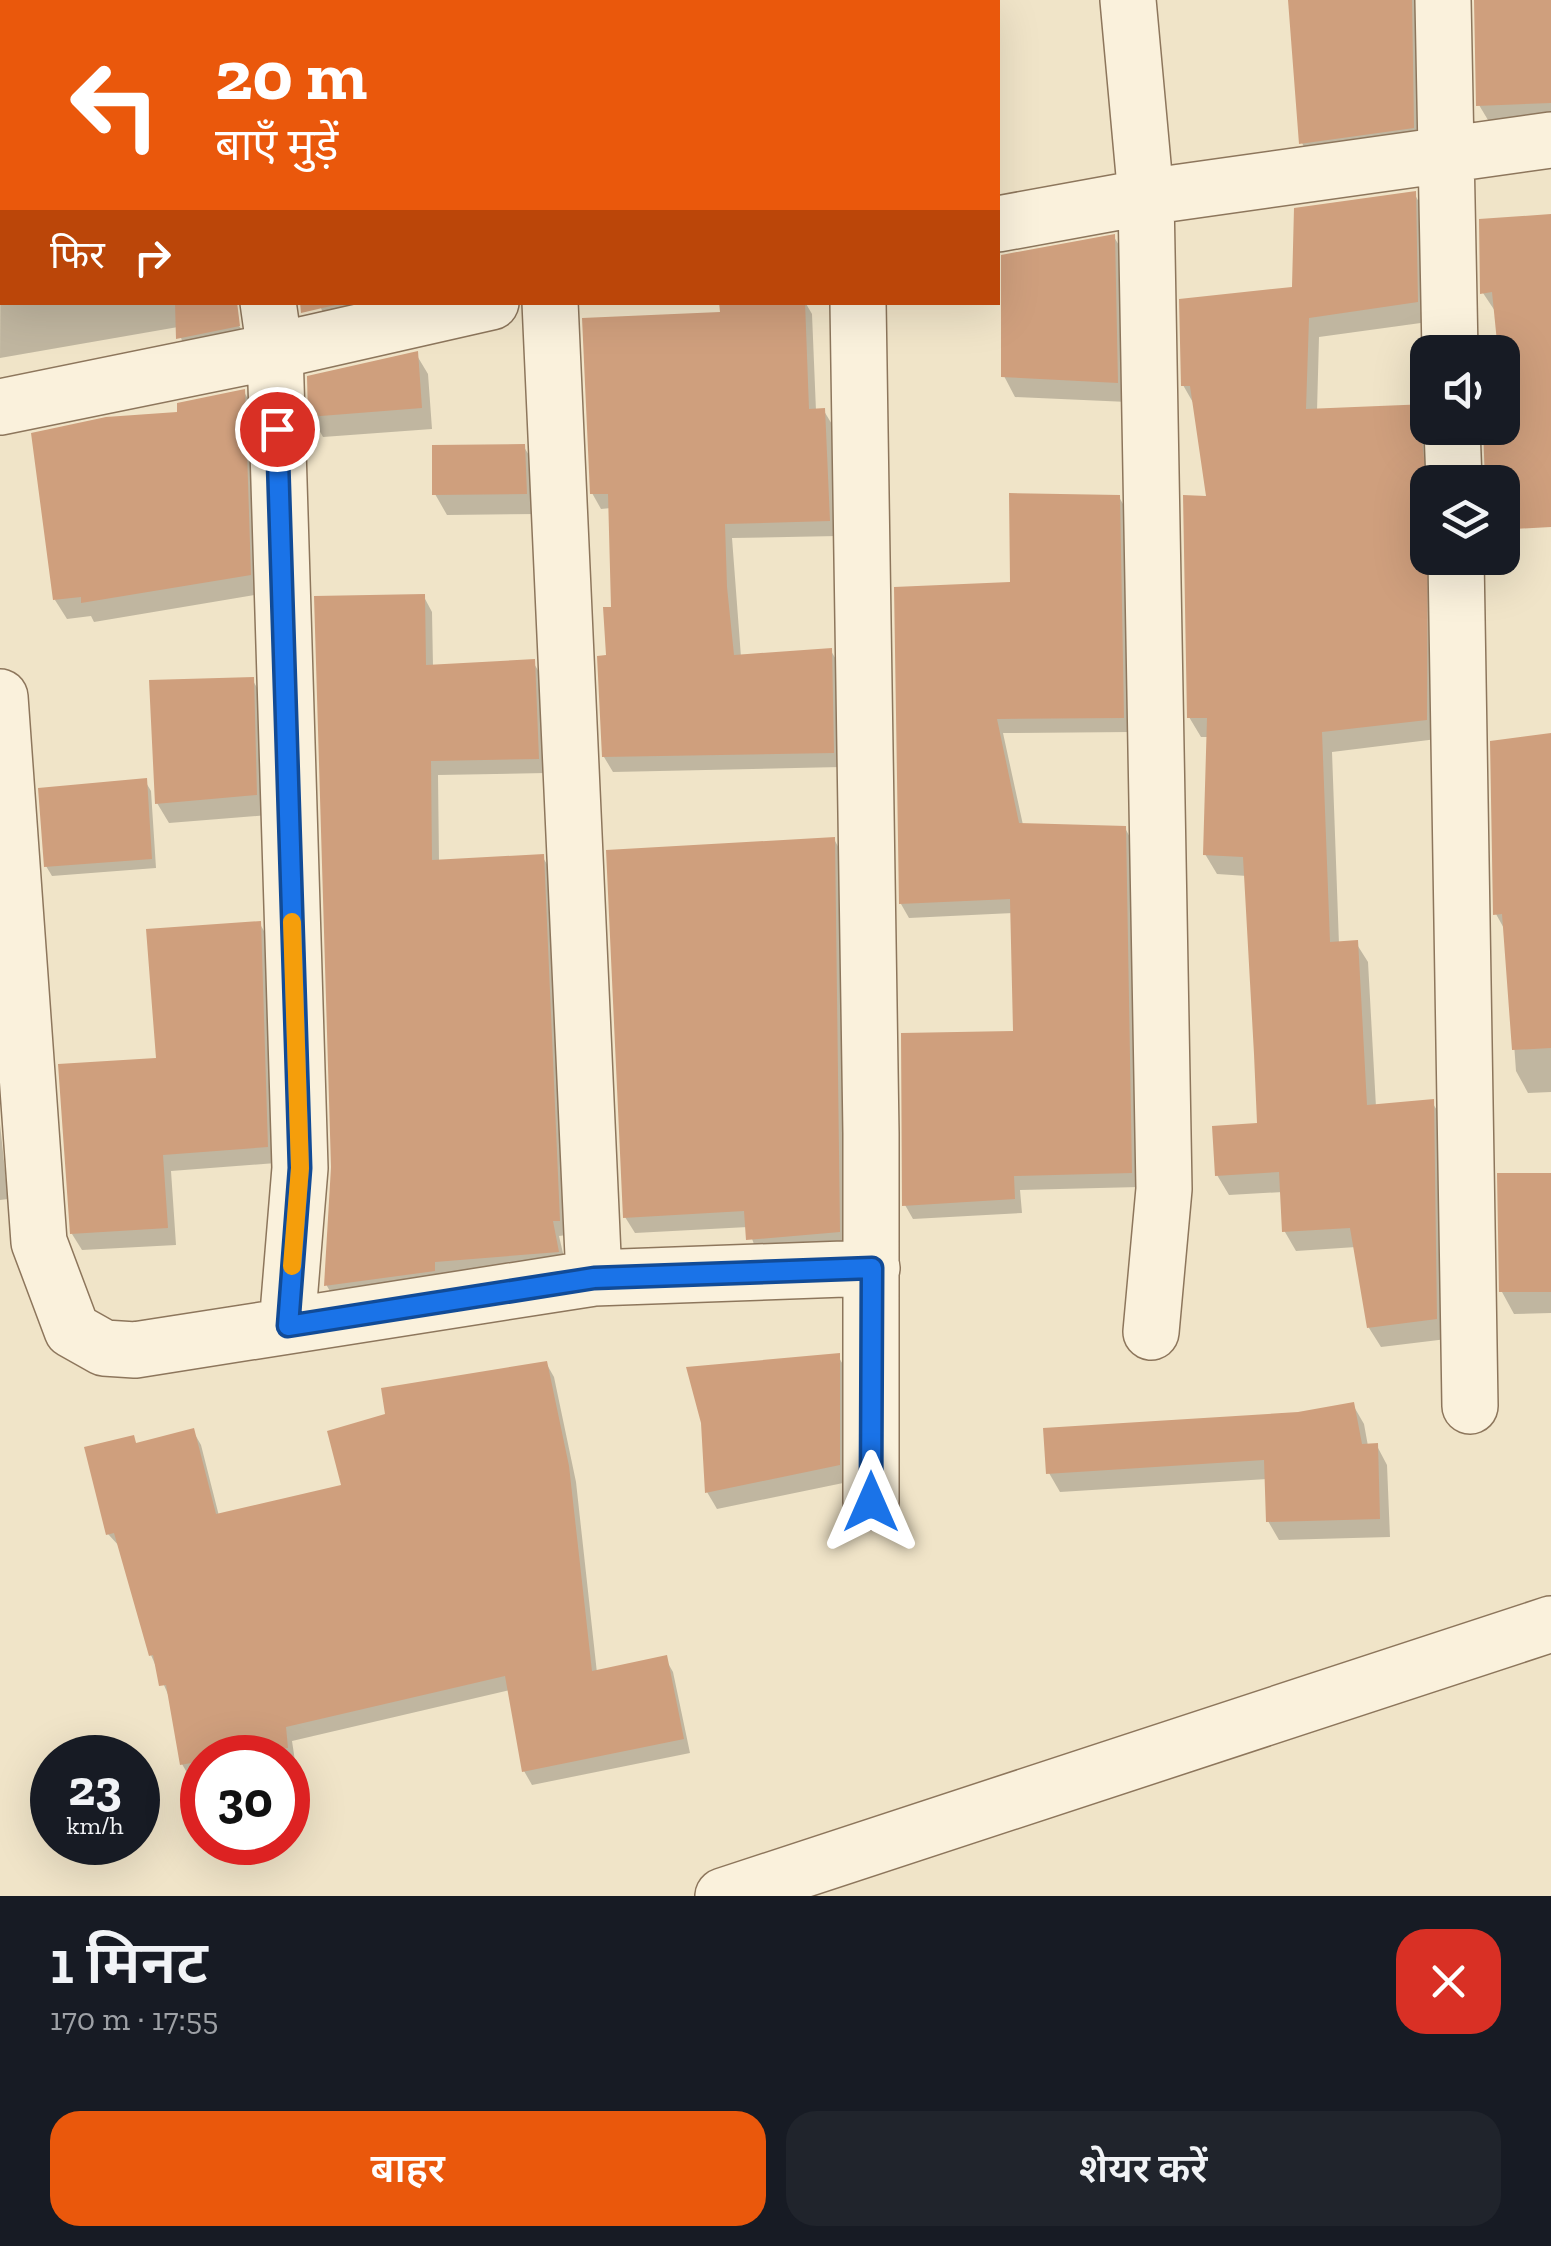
<!DOCTYPE html>
<html lang="hi">
<meta charset="utf-8">
<style>
:root{--surface:#171b24;--page:#20242c;--text:#f1f3f6;--muted:#9ea1a6;--accent:#ea580c}
body{margin:0;font-family:"Zilla Slab","Noto Sans Devanagari",serif;background:var(--page);color:var(--text);height:100vh;display:flex;flex-direction:column;font-size:38px;white-space:nowrap}
*{box-sizing:border-box;margin:0}
p{font-size:32px;color:var(--muted)}
.icon{flex:none;width:55px;height:55px;fill:none;stroke:currentColor;stroke-width:2;stroke-linecap:round;stroke-linejoin:round}
.map{position:relative;height:1896px;overflow:hidden}
.drawer{display:flex;flex-direction:column;background:var(--surface);flex:1}
.drawer>*{flex:none}
.top-card{position:absolute;left:0px;top:0px;width:1000px;height:305px;box-shadow:0 10px 40px #0002;background:#ea580c;color:#fff;overflow:hidden}
.tools{position:absolute;left:1410px;top:335px;display:grid;gap:20px}
.tools a{display:grid;place-items:center;width:110px;height:110px;border-radius:20px;background:var(--surface);box-shadow:0 10px 40px #0002;font-size:50px}
.speed{position:absolute;left:30px;top:1735px;display:flex;gap:20px;font-size:50px;font-weight:700;text-align:center}
.speed>*{display:grid;place-content:center;width:130px;height:130px;border-radius:50%;background:var(--surface);box-shadow:0 10px 40px #0002;line-height:1}
.speed small{font-size:25px;font-weight:400}
.speed .limit{border:15px solid #d22;background:#fff;color:#111}
.pin{position:absolute;display:grid;place-items:center;width:85px;height:85px;color:#fff;margin:-42px;border:5px solid #fff;border-radius:50%;box-shadow:0 2px 10px #0007}
.me{position:absolute;width:110px;margin:-55px;rotate:0deg;stroke-linejoin:round;filter:drop-shadow(0 0 8px #0008)}
.turn{display:flex;align-items:center;gap:35px;height:210px;padding:0 50px;font-size:45px}
.turn .icon{width:130px;height:130px;stroke-width:2.5}
.turn b{display:block;font-size:70px;line-height:85px}
.then{display:flex;align-items:center;height:95px;padding:0 50px;background:#0003;gap:20px;font-size:38px}
.round{display:grid;place-items:center;flex:none;width:105px;height:105px;border-radius:30px;background:var(--page)}
.summary{display:flex;align-items:center;justify-content:space-between;height:170px;padding:0 50px}
h1{font-size:60px;font-weight:600;line-height:75px}
.button{display:flex;gap:20px;margin-top:auto;padding:20px 50px}
.button a{flex:1;height:115px;border-radius:30px;background:var(--accent);color:#fff;font-size:40px;font-weight:600;line-height:115px;text-align:center}
.button a+a{background:var(--page);color:var(--text)}
.map>svg:first-child{display:block}
</style>
<div class="map">
<svg width="1551" height="1896" viewBox="0 0 1551 1896">
<rect width="100%" height="100%" fill="#f0e4c8"/>
<path fill="#0003" d="M279 0H395V2H279Z
M567 0H749L739 2Z
M1289 0H1440L1428 153 1316 169 1302 143Z
M1477 0H1551V128L1494 130 1479 105Z
M2 14V302H220L243 331 184 348 178 327 0 358Z
M1414 193 1425 213 1428 322 1319 337 1317 411 1428 407V558H1446L1437 739 1332 752 1339 944 1356 943 1368 962 1376 1107 1432 1102 1444 1122 1447 1339 1381 1347 1369 1328 1356 1247 1296 1251 1285 1232 1283 1192 1229 1195 1217 1175 1259 1126 1247 876 1217 874 1205 854 1209 737H1201L1189 717 1209 498 1195 406 1183 385Z
M1551 217V517L1502 519V482H1487L1486 428H1502V352L1497 314 1483 293Z
M1114 237 1126 257 1128 402 1015 397 1004 376Z
M318 302H436L330 327Z
M805 302 812 314 816 411H824L833 426 838 536 732 538 741 657 831 651 840 666 841 767 613 772 604 757 614 609 611 508 601 509 592 493 722 314V303Z
M416 354 428 374 432 429 323 437 311 416Z
M244 392 255 411 260 594 94 622 91 616 67 619 55 600 179 415Z
M524 447 536 467 538 514 447 515 435 494Z
M1119 497 1127 511 1131 732 1003 733 1023 825 1125 828 1133 843 1139 1187 1020 1190 1022 1213 913 1219 905 1205 1015 1034 1013 913 909 918 901 904 1012 585Z
M424 597 432 612 433 667 533 662 542 677 546 773 438 775 439 862 542 856 551 871 567 1235 559 1236 566 1266 335 1300 327 1286 334 1167Z
M252 679 264 700 268 815 169 823 157 803Z
M1551 736V1092L1528 1093 1516 1071 1506 932 1496 914Z
M145 781 151 791 156 868 52 876 46 866Z
M834 839 843 856 848 1248 758 1256 748 1227 635 1233 625 1217Z
M260 924 269 940 276 1163 171 1171 176 1245 82 1250 72 1234 159 1060Z
M0 1124 8 1199 0 1200Z
M1551 1176V1313L1514 1314 1502 1292Z
M838 1356 848 1373V1482L717 1509 707 1492Z
M546 1363 554 1377 576 1482 597 1673 665 1658 673 1672 690 1753 532 1785 524 1771 510 1690 292 1741 295 1761 202 1758V1776L190 1778 182 1764 170 1699 151 1655 120 1547 108 1534 133 1438 137 1445 193 1431 201 1445 219 1516 344 1487Z
M1353 1405 1364 1424 1368 1446H1377L1387 1465 1390 1537 1279 1540 1268 1521 1267 1479 1060 1492 1049 1473Z"/>
<path fill="#cf9f7d" d="M1288 0H1412L1414 128 1299 144Z
M1474 0H1551V103L1476 106Z
M1416 191 1418 302 1309 318 1306 409 1428 404 1421 429 1428 498 1427 720 1322 732 1330 942 1358 940 1367 1105 1434 1099 1437 1319 1367 1328 1350 1228 1282 1232 1279 1172 1215 1176 1212 1126 1257 1123 1254 1054 1243 857 1203 855 1207 718H1187L1183 495 1206 496 1190 386H1181L1179 299 1292 287 1294 208Z
M1551 214V527L1514 529 1511 497H1502V482H1485L1483 428H1502V352H1498L1492 292 1480 294 1479 219Z
M1115 234 1118 383 1001 377V255Z
M175 302H237L240 326 176 339Z
M300 302H348L301 313Z
M719 302H805L809 409 825 408 830 521 725 524 727 587 734 655 832 648 834 753 602 757 597 656 606 655 603 607H611L608 494H590L582 318 720 312Z
M418 351 422 408 308 417 307 376Z
M245 389 251 575 81 603V597L53 600 31 433 106 417 177 412V403Z
M525 444 527 494 432 495V445Z
M1009 493 1120 495 1124 718 997 719 1019 823 1126 826 1132 1173 1014 1176 1015 1199 902 1206 901 1033 1013 1031 1010 899 899 904 894 587 1010 582Z
M425 594 426 665 535 659 539 759 431 761 432 860 544 854 560 1221H553L559 1252 435 1262V1271L324 1286 331 1167 314 596Z
M254 677 257 795 155 804 149 680Z
M1551 733V1048L1512 1050 1502 914 1493 915 1490 741Z
M147 778 152 859 44 867 38 788Z
M835 837 840 1232 746 1240 744 1211 623 1218 606 850Z
M261 921 268 1147 163 1155 168 1228 70 1234 58 1064 156 1058 146 929Z
M1497 1173H1551V1292H1499Z
M840 1353V1465L705 1493 701 1423 686 1367Z
M547 1361 569 1466 592 1671 667 1655 684 1739 522 1772 505 1676 286 1727 288 1748 202 1758V1761L180 1765 166 1685 159 1686 153 1655 149 1656 114 1533 106 1535 84 1447 134 1435 136 1443 194 1428 216 1514 341 1485 327 1431 385 1414 381 1388Z
M1354 1402 1362 1444 1378 1443 1380 1519 1266 1522 1264 1460 1046 1474 1043 1428 1298 1412Z"/>
<g fill="none" stroke-linecap="round" stroke-linejoin="round">
<defs>
<path id="minor" d="M227 0V2
M529 0V2
M823 0 824 2
M1128 0 1146 197 1164 1189 1151 1332
M1443 0 1450 352
M998 224 1146 197 1551 140
M268 302 275 351 491 302
M550 302 594 1278
M858 302 871 1133V1502
M0 407 275 351 300 1168 287 1326
M1452 428 1454 482
M1456 558 1470 1406
M0 697 39 1242 72 1330 104 1348 135 1350 594 1278 872 1268
M723 1896 1551 1624"/>
</defs>
<use href="#minor" stroke="#8d765c" stroke-width="58"/>
<use href="#minor" stroke="#faf1dc" stroke-width="55"/>
</g>
<g fill="none" stroke-linecap="round" stroke-linejoin="round">
<defs>
<path id="route" d="M277 429 300 1168 288 1326 594 1278 872 1268 871 1502"/>
</defs>
<use href="#route" stroke="#114b97" stroke-width="25"/>
<use href="#route" stroke="#1a73e8" stroke-width="18"/>
<path stroke="#f59e0b" stroke-width="18" d="M292 1266 300 1168 292 922"/>
</g>
</svg>
<div class="tools">
<a><svg class="icon" aria-label="sound" viewBox="0 0 24 24"><path d="M4 9h4l5-4v14l-5-4H4zM17 9q2 3 0 6"/></svg></a>
<a><svg class="icon" aria-label="layers" viewBox="0 0 24 24"><path d="M12 4l9 5-9 5-9-5zM3 14l9 5 9-5"/></svg></a>
</div>
<div class="speed"><div>23<small>km/h</small></div><div class="limit">30</div></div>
<div class="pin" style="left:277px;top:429px;background:#d93025"><svg class="icon" aria-label="arrive" viewBox="0 0 24 24"><path d="M6 21V4h12l-3 4 3 4H6"/></svg></div>
<svg class="me" style="left:871px;top:1502px" viewBox="-20 -20 40 40"><path d="M0-17L14 15 0 8-14 15z" fill="#1a73e8" stroke="#fff" stroke-width="4"/></svg>
<div class="top-card">
<div class="turn"><svg class="icon" aria-label="left" viewBox="0 0 24 24"><path d="M17 20v-9H6M10 6l-5 5 5 5"/></svg><div><b>20 m</b>बाएँ मुड़ें</div></div>
<div class="then">फिर<svg class="icon" aria-label="right" viewBox="0 0 24 24"><path d="M7 20v-9h11M14 6l5 5-5 5"/></svg></div>
</div>
</div>
<section class="drawer">
<div class="summary"><div><h1>1 मिनट</h1><p>170 m · 17:55</p></div><a class="round" style="background:#d93025;color:#fff"><svg class="icon" aria-label="close" viewBox="0 0 24 24"><path d="M6 6l12 12M18 6L6 18"/></svg></a></div>
<div class="button"><a>बाहर</a><a>शेयर करें</a></div>
</section>
